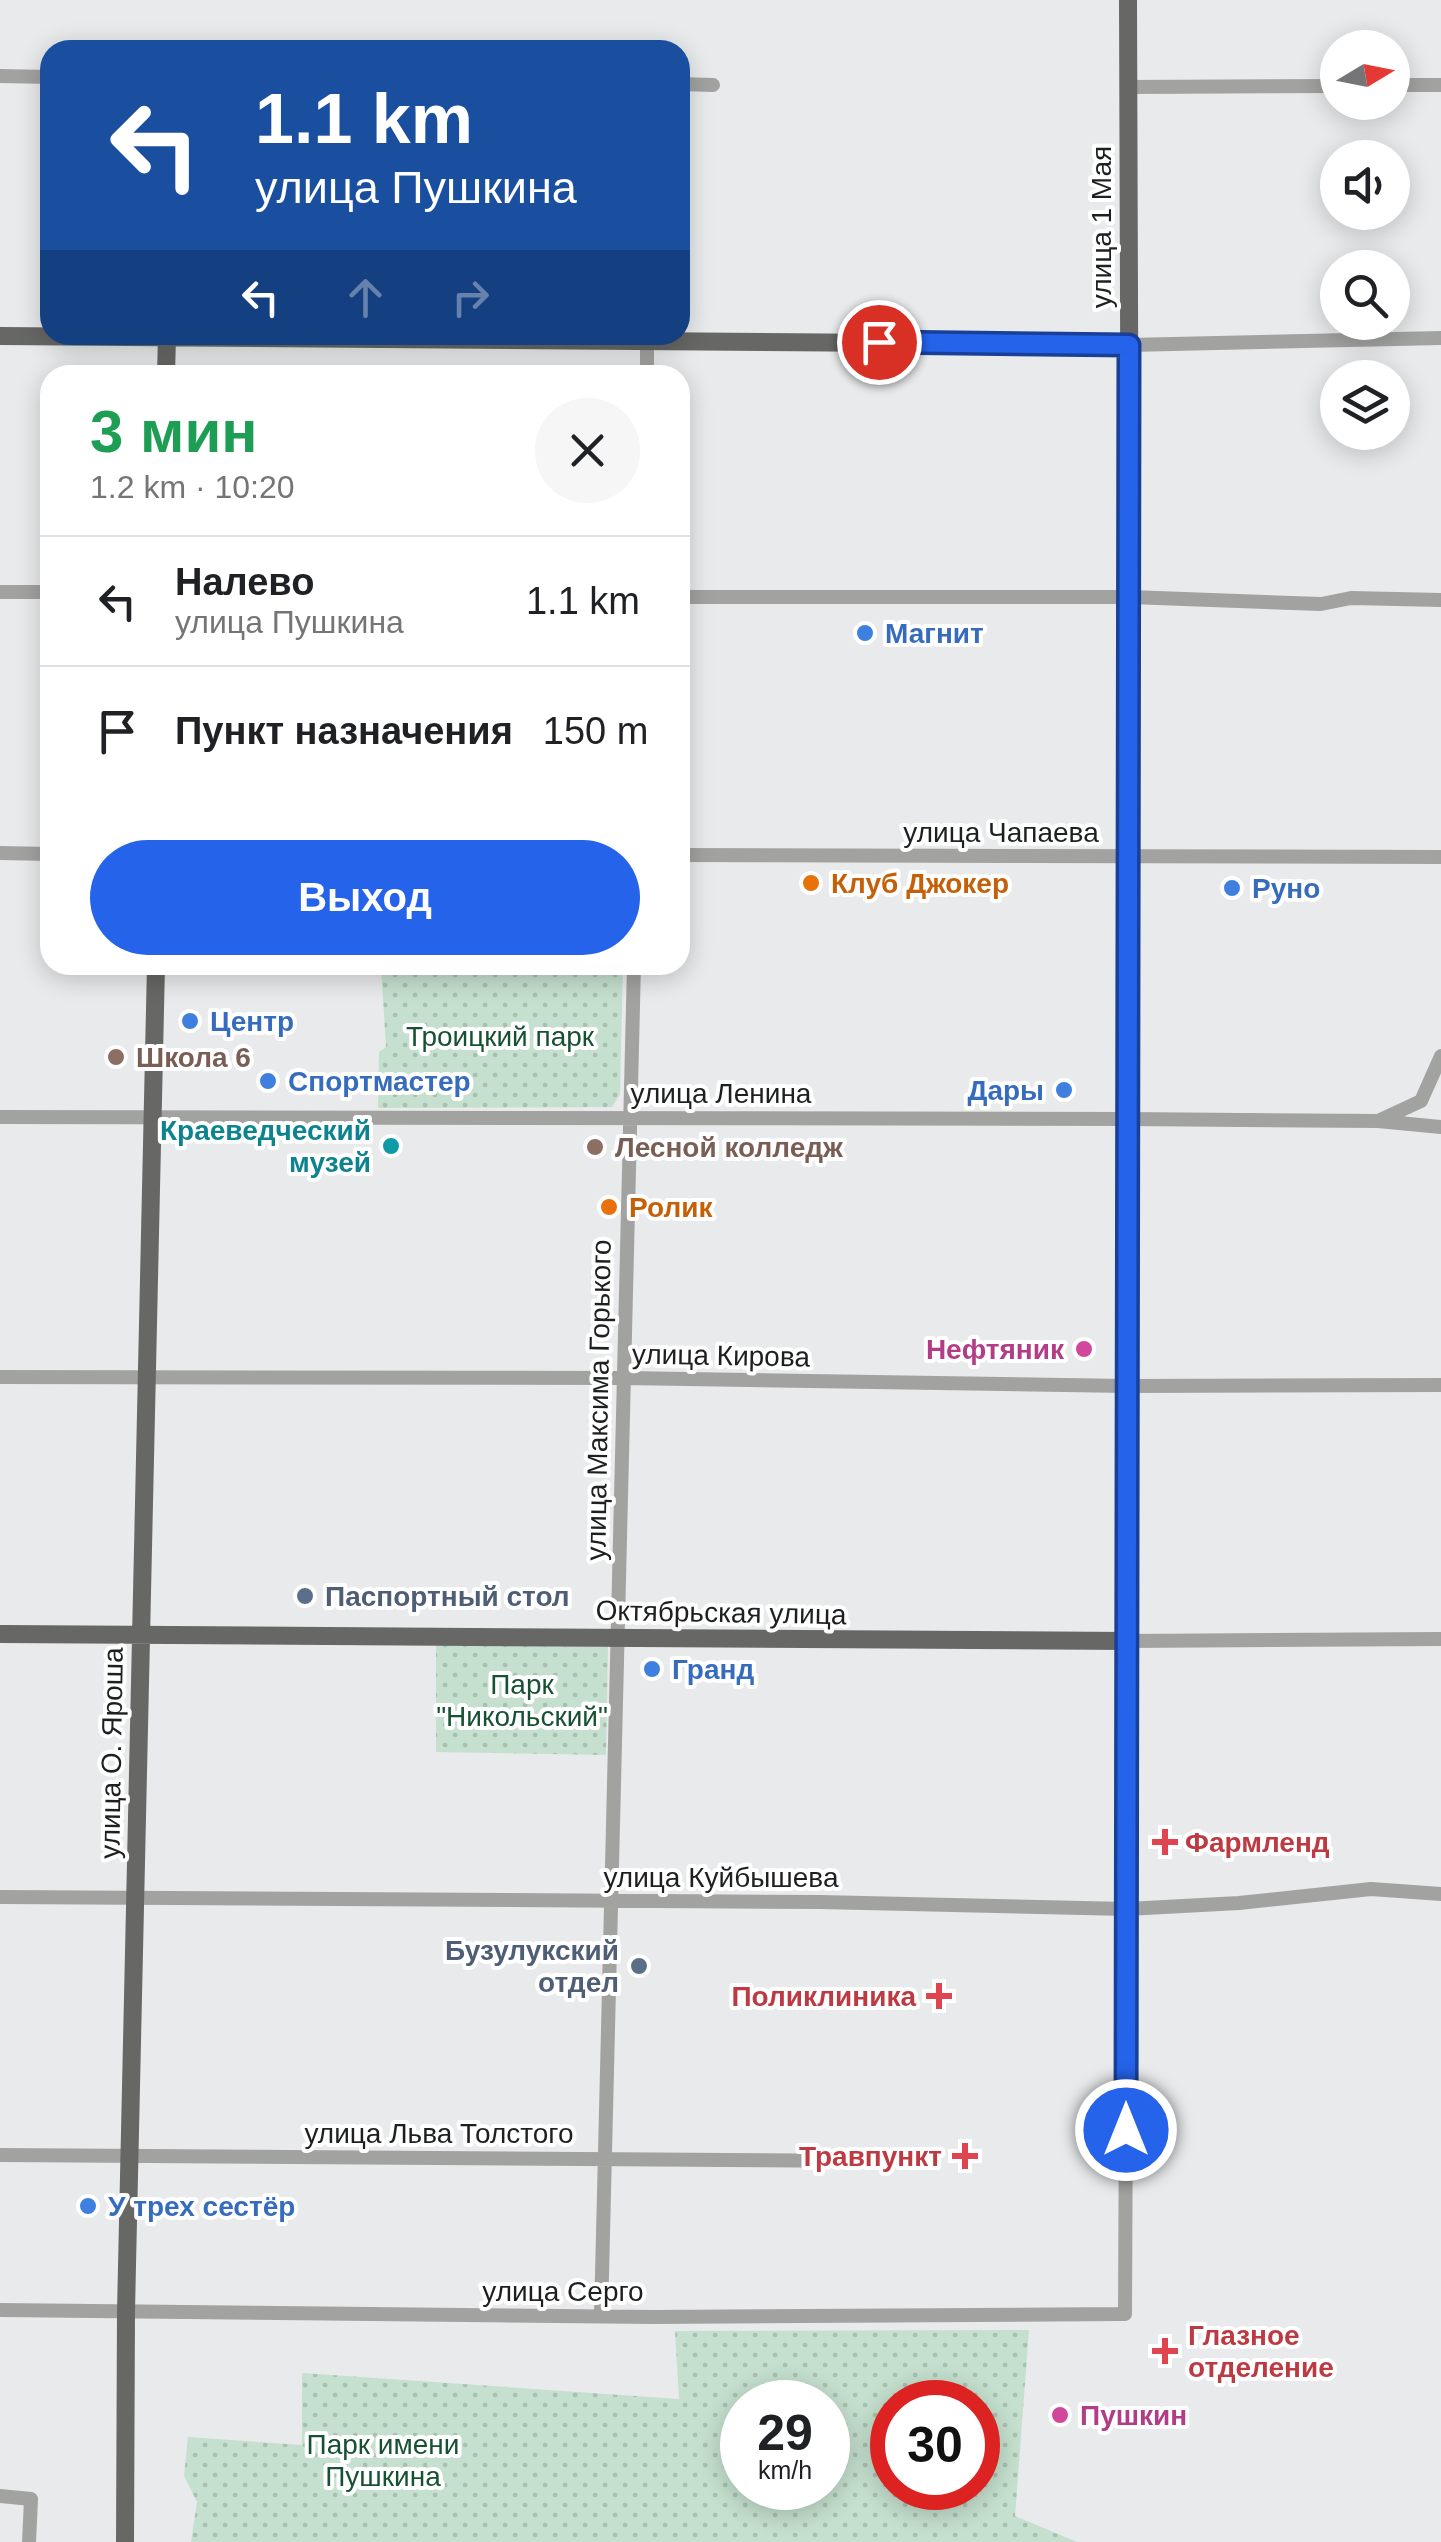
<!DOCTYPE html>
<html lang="ru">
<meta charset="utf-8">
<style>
:root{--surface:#fff;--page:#f6f6f6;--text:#202124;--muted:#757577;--line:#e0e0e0;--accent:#2563eb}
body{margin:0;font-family:Helvetica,sans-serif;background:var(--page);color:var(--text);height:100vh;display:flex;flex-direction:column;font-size:38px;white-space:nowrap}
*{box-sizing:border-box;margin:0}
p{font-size:32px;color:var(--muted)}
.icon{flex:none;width:55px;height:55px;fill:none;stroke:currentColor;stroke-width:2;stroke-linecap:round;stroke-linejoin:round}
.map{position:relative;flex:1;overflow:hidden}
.sheet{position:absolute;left:40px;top:365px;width:650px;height:610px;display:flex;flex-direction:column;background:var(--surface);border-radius:30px;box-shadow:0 5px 25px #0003}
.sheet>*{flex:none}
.hud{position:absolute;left:40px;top:40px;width:650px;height:305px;border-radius:30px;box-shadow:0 5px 25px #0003;background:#1a4fa0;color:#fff;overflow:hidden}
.needle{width:65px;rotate:80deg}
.buttons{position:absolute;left:1320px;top:30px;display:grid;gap:20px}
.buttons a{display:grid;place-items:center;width:90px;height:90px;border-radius:50%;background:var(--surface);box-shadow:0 5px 25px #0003;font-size:50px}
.speed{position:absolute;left:720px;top:2380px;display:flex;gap:20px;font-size:50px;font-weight:700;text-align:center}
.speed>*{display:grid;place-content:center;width:130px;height:130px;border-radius:50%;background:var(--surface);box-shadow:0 5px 25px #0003;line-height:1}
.speed small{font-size:25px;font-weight:400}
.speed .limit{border:15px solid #d22;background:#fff;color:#111}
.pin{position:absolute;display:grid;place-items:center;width:85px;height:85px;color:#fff;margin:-42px;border:5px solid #fff;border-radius:50%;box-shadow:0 2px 10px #0007}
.me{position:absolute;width:110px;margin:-55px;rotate:0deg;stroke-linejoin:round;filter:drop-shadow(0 0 8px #0008)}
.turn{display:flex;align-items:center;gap:35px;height:210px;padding:0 50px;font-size:45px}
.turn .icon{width:130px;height:130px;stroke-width:2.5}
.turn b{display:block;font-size:70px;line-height:85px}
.lanes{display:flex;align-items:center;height:95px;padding:0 50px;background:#0003;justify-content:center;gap:50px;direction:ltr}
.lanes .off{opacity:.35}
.round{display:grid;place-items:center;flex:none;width:105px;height:105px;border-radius:52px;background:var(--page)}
.overview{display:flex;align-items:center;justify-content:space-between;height:170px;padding:0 50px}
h1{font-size:60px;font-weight:800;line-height:75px;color:#1e9e55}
.action{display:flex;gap:20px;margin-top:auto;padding:20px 50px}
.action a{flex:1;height:115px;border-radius:60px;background:var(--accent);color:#fff;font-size:40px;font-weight:800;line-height:115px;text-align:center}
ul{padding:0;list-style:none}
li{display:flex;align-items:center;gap:30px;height:130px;padding:0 50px;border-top:2px solid var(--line)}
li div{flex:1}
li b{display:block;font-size:38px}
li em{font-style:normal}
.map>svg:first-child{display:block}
</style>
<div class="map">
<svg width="1441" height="2542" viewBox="0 0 1441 2542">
<defs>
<pattern id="park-dots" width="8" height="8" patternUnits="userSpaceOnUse" patternTransform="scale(2.5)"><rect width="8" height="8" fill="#c5e0ce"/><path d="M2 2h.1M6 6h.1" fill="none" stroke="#a9c0b0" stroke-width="1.8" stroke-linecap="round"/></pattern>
</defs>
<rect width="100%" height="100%" fill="#e9eaeb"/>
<path fill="url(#park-dots)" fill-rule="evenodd" d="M381 965H623L620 1094 612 1107 378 1108 379 1052 386 1047Z
M436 1645 608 1647 606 1755 436 1752Z
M1029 2330 1015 2516 1077 2542H191L197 2502 184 2476 188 2437 302 2445V2373L679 2399 675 2331ZM742 2402H828V2488H742ZM892 2402H978V2488H892Z"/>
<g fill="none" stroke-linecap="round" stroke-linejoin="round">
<path stroke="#a2a2a1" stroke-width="14" d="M0 76 50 77
M680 84 713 85
M1392 85H1441
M1128 87 1338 86
M1129 345 1441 338
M647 375V335
M0 592H50
M680 597H1130L1321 604 1351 598 1441 600
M0 853 50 854
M680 855 1441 857
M0 1117 1127 1119 1378 1121 1441 1127
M1378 1121 1421 1101 1441 1056
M0 1377 624 1378 1128 1386 1441 1385
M0 1897 820 1902 1127 1909 1239 1903 1371 1889 1441 1894
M0 2155 877 2161
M0 2310 654 2317 1125 2314 1128 1641 1441 1639
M601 2316 634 965
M0 2496 31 2499 29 2542"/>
<path stroke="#676766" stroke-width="18" d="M0 336 1129 345
M166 375 167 336
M0 1634 1128 1641 1130 597 1128 0
M125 2542 126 2311 156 965"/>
</g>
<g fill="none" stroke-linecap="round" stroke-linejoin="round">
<defs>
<path id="route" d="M879 342 1129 345 1126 2130"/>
</defs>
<use href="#route" stroke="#184099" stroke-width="25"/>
<use href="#route" stroke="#2563eb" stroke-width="18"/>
</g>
<g fill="#3f7fe0" stroke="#fff" stroke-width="4">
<circle cx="865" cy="633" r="10"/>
<circle cx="1232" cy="888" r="10"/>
<circle cx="190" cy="1021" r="10"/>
<circle cx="268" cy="1081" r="10"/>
<circle cx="1064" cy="1090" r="10"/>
<circle cx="652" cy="1669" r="10"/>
<circle cx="88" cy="2206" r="10"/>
</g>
<g fill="#e8710a" stroke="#fff" stroke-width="4">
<circle cx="811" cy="883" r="10"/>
<circle cx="609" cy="1207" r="10"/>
</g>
<g fill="#8d6e63" stroke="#fff" stroke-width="4">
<circle cx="116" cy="1057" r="10"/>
<circle cx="595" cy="1147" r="10"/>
</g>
<circle fill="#0f9aa8" stroke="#fff" stroke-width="4" cx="391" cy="1146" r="10"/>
<g fill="#d1479c" stroke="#fff" stroke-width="4">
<circle cx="1084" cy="1349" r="10"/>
<circle cx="1060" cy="2415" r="10"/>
</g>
<g fill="#5c6f8a" stroke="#fff" stroke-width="4">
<circle cx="305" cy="1596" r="10"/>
<circle cx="639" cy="1966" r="10"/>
</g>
<g fill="#e0444e" stroke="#fff" stroke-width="4">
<path d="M1160 1827h10v10h10v10h-10v10h-10v-10h-10v-10h10z"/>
<path d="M934 1981h10v10h10v10h-10v10h-10v-10h-10v-10h10z"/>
<path d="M960 2141h10v10h10v10h-10v10h-10v-10h-10v-10h10z"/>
<path d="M1160 2336h10v10h10v10h-10v10h-10v-10h-10v-10h10z"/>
</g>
<g text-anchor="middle" stroke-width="8" stroke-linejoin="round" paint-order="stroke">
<g font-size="28" fill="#1e1f1f" stroke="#fff">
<text transform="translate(1101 227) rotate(-90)" y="10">улица 1 Мая</text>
<text x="1001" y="842">улица Чапаева</text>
<text x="721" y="1103">улица Ленина</text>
<text transform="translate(721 1355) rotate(1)" y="10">улица Кирова</text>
<text transform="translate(598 1400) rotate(-89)" y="10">улица Максима Горького</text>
<text transform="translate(721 1612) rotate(1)" y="10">Октябрьская улица</text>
<text transform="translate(111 1753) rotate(-89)" y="10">улица О. Яроша</text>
<text x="721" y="1887">улица Куйбышева</text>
<text x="439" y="2143">улица Льва Толстого</text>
<text x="563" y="2301">улица Серго</text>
</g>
<g font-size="28" font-weight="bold" fill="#366cbe" stroke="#fff" text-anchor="start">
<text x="885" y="643">Магнит</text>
<text x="1252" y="898">Руно</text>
<text x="210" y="1031">Центр</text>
<text x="288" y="1091">Спортмастер</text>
<text x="1044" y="1100" text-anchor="end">Дары</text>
<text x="672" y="1679">Гранд</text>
<text x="108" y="2216">У трех сестёр</text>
</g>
<g font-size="28" font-weight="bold" fill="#c56008" stroke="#fff" text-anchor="start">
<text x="831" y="893">Клуб Джокер</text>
<text x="629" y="1217">Ролик</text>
</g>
<g font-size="28" fill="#175133" stroke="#fff">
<text x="500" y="1046">Троицкий парк</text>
<text x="522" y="1694">Парк<tspan x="522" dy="32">"Никольский"</tspan></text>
<text x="383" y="2454">Парк имени<tspan x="383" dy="32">Пушкина</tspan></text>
</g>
<g font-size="28" font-weight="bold" fill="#785e54" stroke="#fff" text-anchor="start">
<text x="136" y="1067">Школа 6</text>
<text x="615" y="1157">Лесной колледж</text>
</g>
<g font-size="28" font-weight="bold" fill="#0d838f" stroke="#fff" text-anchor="end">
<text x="371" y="1140">Краеведческий<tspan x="371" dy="32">музей</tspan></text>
</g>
<g font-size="28" font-weight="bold" fill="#b23c85" stroke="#fff" text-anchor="end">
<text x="1064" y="1359">Нефтяник</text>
<text x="1080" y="2425" text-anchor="start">Пушкин</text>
</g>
<g font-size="28" font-weight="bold" fill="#4e5e75" stroke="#fff" text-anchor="start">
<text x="325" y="1606">Паспортный стол</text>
<text x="619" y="1960" text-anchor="end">Бузулукский<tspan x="619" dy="32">отдел</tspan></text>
</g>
<g font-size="28" font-weight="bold" fill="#be3a42" stroke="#fff" text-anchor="start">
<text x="1185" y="1852">Фармленд</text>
<text x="916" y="2006" text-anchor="end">Поликлиника</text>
<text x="942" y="2166" text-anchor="end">Травпункт</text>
<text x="1188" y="2345">Глазное<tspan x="1188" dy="32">отделение</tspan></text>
</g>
</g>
</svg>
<div class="buttons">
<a><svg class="needle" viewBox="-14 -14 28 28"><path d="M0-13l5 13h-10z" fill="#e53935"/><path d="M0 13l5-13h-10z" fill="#757577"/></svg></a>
<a><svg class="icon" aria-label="sound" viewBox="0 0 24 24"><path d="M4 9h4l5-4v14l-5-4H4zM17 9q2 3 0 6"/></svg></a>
<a><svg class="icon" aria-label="search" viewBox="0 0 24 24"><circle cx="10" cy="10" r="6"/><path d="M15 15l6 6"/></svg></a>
<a><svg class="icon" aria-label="layers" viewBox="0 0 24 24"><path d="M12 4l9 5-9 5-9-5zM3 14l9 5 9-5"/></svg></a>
</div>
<div class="speed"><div>29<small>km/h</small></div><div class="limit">30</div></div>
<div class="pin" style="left:879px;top:342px;background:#d93025"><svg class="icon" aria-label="arrive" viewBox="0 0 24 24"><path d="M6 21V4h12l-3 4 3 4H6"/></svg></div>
<svg class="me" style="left:1126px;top:2130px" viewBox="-20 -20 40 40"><circle r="17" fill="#2563eb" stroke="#fff" stroke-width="3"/><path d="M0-11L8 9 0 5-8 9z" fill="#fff"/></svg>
<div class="hud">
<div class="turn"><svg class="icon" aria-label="left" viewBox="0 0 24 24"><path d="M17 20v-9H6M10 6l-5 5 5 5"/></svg><div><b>1.1 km</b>улица Пушкина</div></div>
<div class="lanes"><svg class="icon" aria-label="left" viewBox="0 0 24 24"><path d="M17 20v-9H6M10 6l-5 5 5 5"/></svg><svg class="icon off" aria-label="ahead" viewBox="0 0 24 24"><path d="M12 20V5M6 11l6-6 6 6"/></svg><svg class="icon off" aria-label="right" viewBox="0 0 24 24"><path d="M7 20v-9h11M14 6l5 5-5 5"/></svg></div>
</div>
<section class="sheet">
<div class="overview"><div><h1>3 мин</h1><p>1.2 km · 10:20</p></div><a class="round"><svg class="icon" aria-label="close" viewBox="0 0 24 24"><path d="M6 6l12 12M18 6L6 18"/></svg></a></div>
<ul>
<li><svg class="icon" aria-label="left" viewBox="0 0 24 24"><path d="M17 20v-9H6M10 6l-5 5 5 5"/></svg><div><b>Налево</b><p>улица Пушкина</p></div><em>1.1 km</em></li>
<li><svg class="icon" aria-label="arrive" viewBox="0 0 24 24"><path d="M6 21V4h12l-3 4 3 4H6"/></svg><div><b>Пункт назначения</b></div><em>150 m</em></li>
</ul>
<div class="action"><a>Выход</a></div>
</section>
</div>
